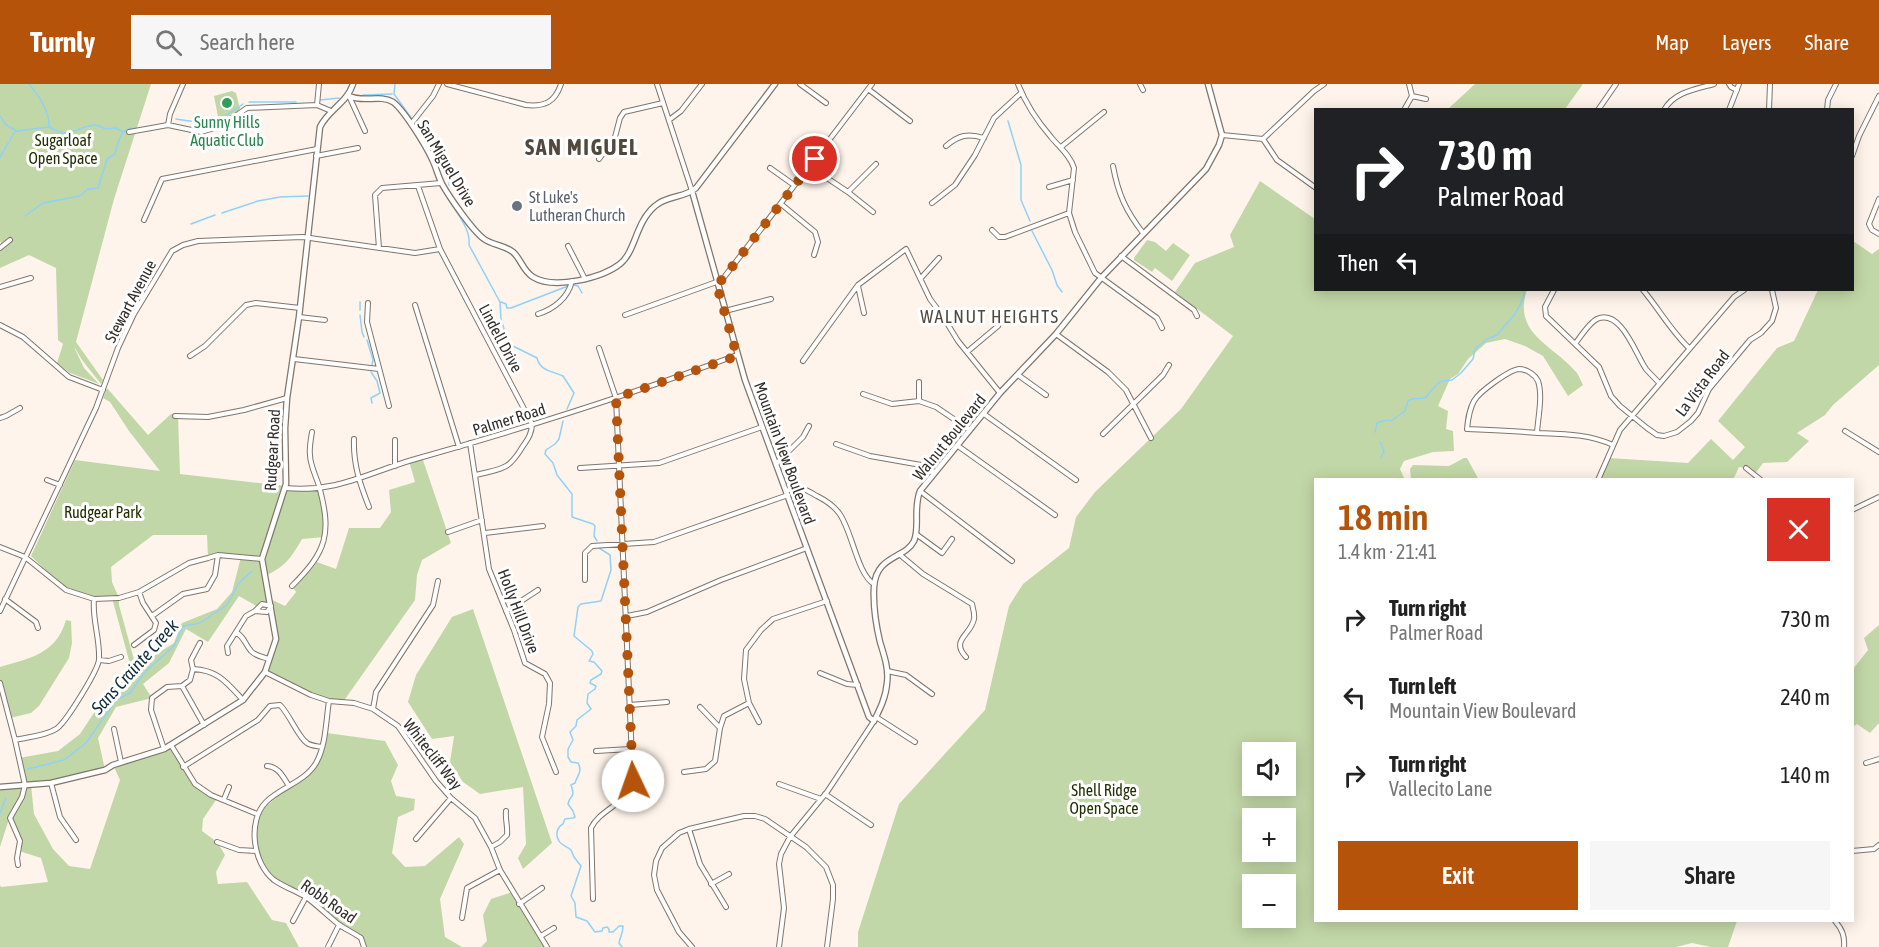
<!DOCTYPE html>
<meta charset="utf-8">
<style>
:root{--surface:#fff;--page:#f6f6f6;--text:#222;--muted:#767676;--accent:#b45309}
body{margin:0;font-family:"Asap Condensed",sans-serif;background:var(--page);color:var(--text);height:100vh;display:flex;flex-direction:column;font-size:22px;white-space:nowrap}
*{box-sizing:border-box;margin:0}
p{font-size:20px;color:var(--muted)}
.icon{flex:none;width:33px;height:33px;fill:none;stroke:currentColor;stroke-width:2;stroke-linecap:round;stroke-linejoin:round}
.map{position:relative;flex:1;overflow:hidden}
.panel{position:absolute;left:1314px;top:394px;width:540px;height:444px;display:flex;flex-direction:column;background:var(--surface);border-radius:0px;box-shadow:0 3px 15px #0003}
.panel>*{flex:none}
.guide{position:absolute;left:1314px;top:24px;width:540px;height:183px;border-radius:0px;box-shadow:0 3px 15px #0003;background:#202124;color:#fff;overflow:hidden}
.fabs{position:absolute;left:1242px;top:658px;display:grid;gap:12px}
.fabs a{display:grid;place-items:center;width:54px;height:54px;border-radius:0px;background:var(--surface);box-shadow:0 3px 15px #0003;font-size:30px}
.pin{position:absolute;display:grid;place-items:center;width:51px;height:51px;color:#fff;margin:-26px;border:3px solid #fff;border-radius:50%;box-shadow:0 2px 6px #0007}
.me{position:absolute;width:66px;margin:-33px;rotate:357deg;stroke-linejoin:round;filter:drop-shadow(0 0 4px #0008)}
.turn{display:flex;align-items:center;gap:21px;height:126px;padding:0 24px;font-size:27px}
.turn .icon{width:78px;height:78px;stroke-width:2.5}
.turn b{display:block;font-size:42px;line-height:51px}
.then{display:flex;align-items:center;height:57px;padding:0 24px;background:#0003;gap:12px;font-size:22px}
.round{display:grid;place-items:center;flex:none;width:63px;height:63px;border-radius:0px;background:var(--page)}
.overview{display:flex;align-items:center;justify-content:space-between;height:102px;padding:0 24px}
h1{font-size:36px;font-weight:600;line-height:45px;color:var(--accent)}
.button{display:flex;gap:12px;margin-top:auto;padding:12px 24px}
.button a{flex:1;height:69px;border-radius:0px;background:var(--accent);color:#fff;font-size:24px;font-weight:600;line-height:69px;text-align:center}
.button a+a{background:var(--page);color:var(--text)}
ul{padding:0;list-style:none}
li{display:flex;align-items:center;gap:18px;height:78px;padding:0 24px}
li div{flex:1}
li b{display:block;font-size:22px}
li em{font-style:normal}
header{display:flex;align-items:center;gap:36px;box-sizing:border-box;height:84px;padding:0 30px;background:var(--accent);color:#fff}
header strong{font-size:28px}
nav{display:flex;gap:33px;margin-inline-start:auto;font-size:21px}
.search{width:420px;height:54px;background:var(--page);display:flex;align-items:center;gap:15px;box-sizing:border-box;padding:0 21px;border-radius:0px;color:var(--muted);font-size:22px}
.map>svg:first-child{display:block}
</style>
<header>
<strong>Turnly</strong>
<div class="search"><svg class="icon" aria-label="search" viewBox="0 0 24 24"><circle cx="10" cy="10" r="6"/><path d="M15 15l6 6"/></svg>Search here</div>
<nav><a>Map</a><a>Layers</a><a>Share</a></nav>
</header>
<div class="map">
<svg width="1879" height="863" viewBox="0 0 1879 863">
<rect width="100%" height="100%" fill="#fef4eb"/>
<path fill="#c2d7a7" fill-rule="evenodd" d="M0 0H151L114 115 76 258 103 296 101 300 82 276 75 264V265L84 284 99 300 70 289 57 279 63 260 58 256 56 184 29 171 0 184V164L3 162 0 157Z
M1475 0H1583L1565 25H1448Z
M232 7 236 9 240 25 230 33 219 38 214 12Z
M1260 97 1315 135 1316 206H1527C1512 250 1554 261 1577 289 1579 292 1581 297 1583 301L1568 312 1543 272 1525 262 1505 255 1486 259 1468 275 1458 290 1450 295 1438 322 1448 327 1446 345 1453 347 1454 367 1433 368 1404 377 1400 385 1405 396H1316V837H1737L1728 863H1711L1692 859 1676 863H858V848L899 720 985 626 1009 522 1023 500 1069 464 1076 433 1095 408 1181 325 1233 252 1175 208 1195 179 1234 163 1230 151ZM1252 669H1286V702H1252ZM1252 735H1286V768H1252ZM1252 801H1286V834H1252Z
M1147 156 1155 158 1166 167 1173 159 1190 171 1172 197 1155 184 1152 188 1134 176V174Z
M1853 157 1872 170 1879 165V281L1833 321 1825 331 1797 349 1809 357 1787 378 1763 379 1754 391 1746 384 1739 383 1733 396H1598L1609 374 1688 379 1711 355 1733 376 1745 363 1718 337 1777 264 1794 257 1818 206H1852Z
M107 304 148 351 171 330 178 332 180 390 285 402V404L320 405 326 441 325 453 302 455C291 474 285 483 265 492L268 514 285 522 296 508 292 502 314 477 336 485 349 444H380L391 428 389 406 415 398 409 377 422 373 451 459 422 476 417 491 415 516 343 618C314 615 290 601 265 588L276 555 271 523 265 520 258 523 239 512 208 558 186 545 169 579 143 600 152 614 116 623 98 654 105 686 31 701 34 730 53 765 69 782 90 785 120 696 113 681 171 661C184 683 192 705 218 713L203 735 202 747 217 758 225 771 216 788 218 800 247 798 272 836 286 839 299 863H0V801L1 803 48 798 41 774 19 767 20 757 9 735 0 763V703L25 701 19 674 58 667 80 650 109 606 133 591 112 514 94 515 66 506 31 472 75 376 160 387 129 347 110 318 103 314ZM153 451H207L208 474 218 472 241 473 232 508 217 525 182 539 174 559 136 583 119 521V514L112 498 111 483Z
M1464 374H1467L1479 396H1411L1410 385 1413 381 1449 382Z
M473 525 552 759 523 785 518 774 526 760 523 703 480 710 463 698 450 678 454 652 432 655 408 618 416 591 452 533Z
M66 536 71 537 72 559 69 574 39 622 31 629 10 634 0 599V583C30 574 56 570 66 536Z
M1879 541V639L1870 649 1857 640 1853 643V585L1868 566 1864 554Z
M327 649 385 657 398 681 391 697 396 712 415 715 414 726 398 733 392 769 405 783 425 782 459 753 464 760 440 815 445 853 462 863H364L361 854 339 841 306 813 274 796 263 785 255 750 257 730 266 718 269 720C303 691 317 699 327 649Z
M512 808 546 863H481L487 857 483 831 491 815Z"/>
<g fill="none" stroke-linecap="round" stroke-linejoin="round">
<path stroke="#8fd1f8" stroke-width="1.5" d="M29 0C39 12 49 26 49 42
M395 0 394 10 412 35
M363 11 392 10
M320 16 339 14
M249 18H296
M0 32 6 41 17 47
M176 35C209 41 216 40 243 20
M1008 37 1021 81V116L1030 137
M416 39 435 61 436 67 444 77 449 92V101
M49 43C54 45 59 49 63 49 78 50 91 34 105 45L116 44 123 48 131 44
M10 56 14 49 17 47 49 43
M0 73 9 58
M449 116C457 130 471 145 469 161L500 218 501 235 507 255 513 262 537 274C540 287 552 287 563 292L574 309 567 325
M222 129 258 117 280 113 308 112
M25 132 43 119 80 112 88 105 98 104 107 75 115 70 119 56 123 48
M191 140 215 131
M1032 147 1052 186 1057 201 1062 208
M573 201 578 202 582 209
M360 218V226
M501 218 506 220 507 224H511L568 202
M360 231 362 248 364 253
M367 256 373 276 372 281
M371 288 377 297 380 309 371 314 372 319
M563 337 559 355 555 360 546 366 545 370 553 379 557 391 572 410V433L593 440 595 442 594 452 597 457
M1375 348 1377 339 1387 336 1391 337 1405 327 1408 317 1412 315 1425 314 1436 301 1442 297 1452 296 1461 289 1473 275 1475 265 1487 255 1497 251 1514 231 1520 221 1524 211 1523 206
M1380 358 1384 367 1381 374
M599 464 610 471 611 486 601 517 581 520 578 523 574 552 592 567 593 570 589 577 594 578 602 587 601 590 591 596 590 599 596 602 595 605 588 610 587 619 591 625 577 636 576 642 570 648 573 656 568 665V673L571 678 578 679C583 687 577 692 575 699L571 701C576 716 570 709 568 720L573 727 575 733 573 734 565 735 563 740C557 743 555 751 559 757 561 761 568 763 571 766L574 773 581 782 571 812 575 819 576 833 587 837 595 848 602 847 603 844 607 843 609 845V848H613L619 842H623C623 849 620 853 619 859L622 863
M28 685 64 676 86 659 116 616 130 609 144 589 174 562 183 542 200 539 227 521 239 499 252 487
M0 729 6 714"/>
<defs>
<path id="minor" d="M447 0 526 21C545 23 555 18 561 0
M657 0 692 107
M800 0 826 19
M1018 0C1025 18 1038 38 1051 53 1059 63 1070 71 1074 84L1069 129 1075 148 1095 189 1157 234 1162 244
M1140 0 1143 6
M1729 0 1731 3 1737 6
M868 5 910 37
M349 12 365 47
M1412 12 1426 15
M317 21 319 0
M1404 26 1412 12 1409 0
M1598 26 1616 0
M1664 26C1674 8 1696 5 1714 0
M1729 26 1739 0
M1769 26 1770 0
M1827 26 1828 16 1836 0
M669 36 681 27 702 0
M411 40 433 12 439 0
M168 41 170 30 183 0
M129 48 168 41 201 48 221 42 247 24 317 21 331 27
M1222 51 1263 55 1314 7 1324 0
M1263 55 1277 76 1316 104
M946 62C959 51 968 49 984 54
M1061 63 1104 28
M316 72 358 64
M1852 72 1859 52 1879 12
M599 75 615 53 620 34 624 28 663 19
M809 82 848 108 873 128
M1113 82C1118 110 1126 127 1143 149
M770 84 794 101
M418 102 440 165 532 340C532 349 528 355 523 362 508 387 503 384 476 391
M1049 103 1073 96
M848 108 876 80
M1879 115 1869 140 1872 146 1879 150
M932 119 955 101 975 71 994 34 1021 9
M781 120 815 148 818 158 814 171
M144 136 162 95 317 65
M992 146 999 153H1005L1069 129
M568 162 585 195
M0 164 10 156
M379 164 375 111 382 104 441 99
M1121 172 1194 226 1197 232
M921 194 939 174
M858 202 864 229
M0 203 31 194
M1554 206 1545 223 1546 232 1599 283 1611 312 1620 322 1647 344 1657 351 1664 352 1677 348 1691 337 1698 329 1709 305 1750 256 1761 249 1772 237 1776 224 1772 206
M1643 206C1659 225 1671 247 1689 264
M368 219 367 238 389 322
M415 221 459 363
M725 227 771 215
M538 230C554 225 568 214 572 197
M625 231 722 196 872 0
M299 233 325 236
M0 241 23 253 69 293 103 306
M1056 250 1108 288 1126 306 1151 354
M1575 260C1581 252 1589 239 1597 235 1621 224 1636 271 1646 285 1650 290 1655 294 1659 299
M967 268 998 242
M190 272 205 262 246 221 256 219 300 224
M294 275 379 285
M803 277 858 201 906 165 930 215 942 231 958 257 1000 309
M1018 291 1046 311
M863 310 892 320 919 317 936 323 970 346
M919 317V298
M984 330 1076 396
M175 332 208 333 244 326 287 314
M0 334 6 332 20 324
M1845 347 1879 368
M1537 349C1538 333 1543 312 1538 297 1535 291 1527 285 1519 285 1509 286 1479 308 1474 317 1469 326 1468 335 1467 345 1491 346 1515 347 1538 349 1564 350 1589 350 1613 361
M1103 350 1163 291 1169 281
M354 355C353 380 360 400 369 423
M470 359 489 485 514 546 525 579 545 590 550 599 549 620 542 653 556 688
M836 360 870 372 921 381 934 389
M958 362 1055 431
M776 380 803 353 809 342
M395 382V356
M580 384 659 379 762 343
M1746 384 1761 396
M47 396 60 401
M1598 396 1620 346 1734 213 1744 206
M285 404C336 409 365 390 412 376 522 345 630 311 737 271
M786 407C802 402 803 404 817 412 825 416 833 421 839 429 852 446 857 490 874 500
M920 407 1012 477
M1852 426 1879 413
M448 448 482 436
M485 449 543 442
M916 450 942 469 952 455
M0 463 25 473 66 506 94 515 119 514 139 508 189 479 208 474 218 471 262 475
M899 470 923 490 972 520C973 525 975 530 974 535 971 551 950 556 966 573
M585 496V469L592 462 654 458 788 411
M292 502C327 467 332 450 319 402 316 392 310 381 310 371 309 364 311 355 312 348
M5 515 36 538 38 544
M0 527 96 324 118 264 134 230 172 167 183 161 198 157 303 153 415 169 440 165
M506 527 538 506
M152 532 183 510 207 505 215 491 218 471
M627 532 647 528 721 496 807 464
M236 548C246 555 244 559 251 567 255 572 263 573 269 575
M134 561 154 546 156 539 143 519 139 508
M228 569 227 562 246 532 255 527 262 520 271 522 267 528 255 527
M99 576 109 577 121 573
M193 585C218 586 227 599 243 616
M887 587 906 591 932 610
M265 588 311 611 329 617 354 619 373 625 398 642 436 697 451 714 475 734 491 763 500 786 547 863
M820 589 847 600 858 601
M0 599 15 656 25 701 22 713 10 734 20 757 17 774 18 781
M182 602 204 641
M329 617C326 636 326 662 316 679 305 698 281 703 266 718 247 737 253 780 274 796 284 803 296 807 306 813 317 821 327 831 338 840 345 845 354 849 361 854L364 863
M630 621 667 618
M700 623 720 644 724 632 749 619
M373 625 376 608 433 521 438 497
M876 633 915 658
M759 638 749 619 744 595 746 566 761 546 773 535 827 517
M114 645 121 678
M15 656C28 653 45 652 56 645 65 640 99 585 99 575 100 554 92 535 94 515
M171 661 195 700 211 711 257 730
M164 665 151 626 152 614 167 603 182 602 190 596 193 585 191 576 200 559
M596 667 631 665
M1866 679 1879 675
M267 682C279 683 283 693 289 702
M183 683 258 636 270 622 280 621C290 631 298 653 307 659 311 662 317 662 322 663
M684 688 706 685 715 677 720 644
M51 699 60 733 76 756
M779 700 821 715
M825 710 871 741
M224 715 229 703
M689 745 700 780 726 823
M416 755 451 714
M217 758 239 766 256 767
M491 763 500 758 507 751C508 742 505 736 506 727
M1852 767 1874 765 1879 761
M711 800 729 790
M593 815 591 744C600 725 629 719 633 697L616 314 599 264
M519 820 542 804
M462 834 467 804 500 786
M293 837 306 813
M1835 837C1842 845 1845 852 1844 863
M541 852 554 844
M328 863 339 841
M692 863 679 848 657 806 654 791 656 777 662 764 679 749 689 745 744 732H755L765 735 806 763 826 783 833 801V815L827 863
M779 863 784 824 779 780 781 770 790 753 827 708 874 637"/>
<path id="tertiary" d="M349 12C363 19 380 10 393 18 404 26 426 62 432 75 436 83 438 92 442 100 450 114 472 146 484 155 492 161 504 161 513 168 521 175 523 187 533 193 554 206 602 194 620 180 636 167 635 139 655 122 667 111 685 114 696 104L775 0
M692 107 745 296 869 633 874 637C880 625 886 613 887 599 889 585 884 571 880 558 876 541 873 521 874 503 876 471 905 475 914 457 920 444 913 424 920 407L1000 309 1056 250 1101 194 1206 85 1219 61 1222 51 1208 0
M0 703 51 699 105 686 113 681 164 665 243 616 265 588 276 555 262 475 286 400 285 344 287 314 299 233 320 43C328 26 347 19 353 0"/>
</defs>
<use href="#minor" stroke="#80756b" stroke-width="6"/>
<use href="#tertiary" stroke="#80756b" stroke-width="7"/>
<use href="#minor" stroke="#fff" stroke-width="4"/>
<use href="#tertiary" stroke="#fff" stroke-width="4.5"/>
</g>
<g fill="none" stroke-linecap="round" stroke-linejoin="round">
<path stroke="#b45309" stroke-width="10" stroke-dasharray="0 18" d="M633 697 616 314 737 272 716 198 722 196 815 75"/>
</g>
<circle fill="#2e9e5b" stroke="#fff" stroke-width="2" cx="227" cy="19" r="6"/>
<circle fill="#6b7280" stroke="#fff" stroke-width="2" cx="517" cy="122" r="6"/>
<g text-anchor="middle" stroke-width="6" stroke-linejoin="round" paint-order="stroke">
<g font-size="16" fill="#27864d" stroke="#fff">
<text x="227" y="44">Sunny Hills<tspan x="227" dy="18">Aquatic Club</tspan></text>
</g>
<g font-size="16" fill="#202f02" stroke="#fff">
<text x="63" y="62">Sugarloaf<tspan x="63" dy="18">Open Space</tspan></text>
<text x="103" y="434">Rudgear Park</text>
<text x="1104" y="712">Shell Ridge<tspan x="1104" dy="18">Open Space</tspan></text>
</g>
<g font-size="16" fill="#332e2a" stroke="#fff">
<text transform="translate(447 79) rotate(59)" y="6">San Miguel Drive</text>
<text transform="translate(130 217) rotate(-62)" y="6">Stewart Avenue</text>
<text transform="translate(501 254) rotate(62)" y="6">Lindell Drive</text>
<text transform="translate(1702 299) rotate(-53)" y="6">La Vista Road</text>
<text transform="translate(509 335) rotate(-17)" y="6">Palmer Road</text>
<text transform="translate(949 353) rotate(-51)" y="6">Walnut Boulevard</text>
<text transform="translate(272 366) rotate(-87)" y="6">Rudgear Road</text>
<text transform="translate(785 369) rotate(70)" y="6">Mountain View Boulevard</text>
<text transform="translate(519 527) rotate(69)" y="6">Holly Hill Drive</text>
<text transform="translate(433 670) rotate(52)" y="6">Whitecliff Way</text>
<text transform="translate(329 817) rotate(35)" y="6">Robb Road</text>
</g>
<g font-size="16" fill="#5b616d" stroke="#fff" text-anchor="start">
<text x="529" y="119">St Luke's<tspan x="529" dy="18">Lutheran Church</tspan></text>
</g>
<g font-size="18" letter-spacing="1.5" fill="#51483e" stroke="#fff">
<text x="990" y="239">WALNUT HEIGHTS</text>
</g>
<g font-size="18" font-style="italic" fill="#102e3f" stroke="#fff">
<text transform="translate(135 583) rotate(-48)" y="6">Sans Crainte Creek</text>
</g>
<g font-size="22" font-weight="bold" letter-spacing="1.5" fill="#51483e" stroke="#fff">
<text x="582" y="71">SAN MIGUEL</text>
</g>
</g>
</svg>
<div class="fabs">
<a><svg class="icon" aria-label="sound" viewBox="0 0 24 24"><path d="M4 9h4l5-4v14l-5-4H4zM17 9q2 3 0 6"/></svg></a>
<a>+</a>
<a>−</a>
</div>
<div class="pin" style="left:815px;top:75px;background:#d93025"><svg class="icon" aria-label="arrive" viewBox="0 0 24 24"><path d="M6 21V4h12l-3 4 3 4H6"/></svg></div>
<svg class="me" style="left:633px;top:697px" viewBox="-20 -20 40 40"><circle r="19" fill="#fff"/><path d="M0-13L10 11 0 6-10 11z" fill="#b45309"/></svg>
<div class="guide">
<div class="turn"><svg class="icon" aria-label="right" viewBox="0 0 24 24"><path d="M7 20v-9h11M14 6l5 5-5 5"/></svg><div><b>730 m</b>Palmer Road</div></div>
<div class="then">Then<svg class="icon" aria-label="left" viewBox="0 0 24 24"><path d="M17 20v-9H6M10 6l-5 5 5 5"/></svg></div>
</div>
<section class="panel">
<div class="overview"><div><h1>18 min</h1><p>1.4 km · 21:41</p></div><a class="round" style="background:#d93025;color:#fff"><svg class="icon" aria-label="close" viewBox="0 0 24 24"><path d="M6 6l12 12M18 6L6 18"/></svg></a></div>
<ul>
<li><svg class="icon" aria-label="right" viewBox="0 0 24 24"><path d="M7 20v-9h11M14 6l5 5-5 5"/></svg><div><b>Turn right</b><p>Palmer Road</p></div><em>730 m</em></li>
<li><svg class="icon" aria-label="left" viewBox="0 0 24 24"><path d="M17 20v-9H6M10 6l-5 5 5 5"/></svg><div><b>Turn left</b><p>Mountain View Boulevard</p></div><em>240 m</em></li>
<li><svg class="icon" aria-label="right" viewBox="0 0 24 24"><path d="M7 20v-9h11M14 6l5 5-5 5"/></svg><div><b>Turn right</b><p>Vallecito Lane</p></div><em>140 m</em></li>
</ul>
<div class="button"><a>Exit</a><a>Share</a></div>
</section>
</div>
